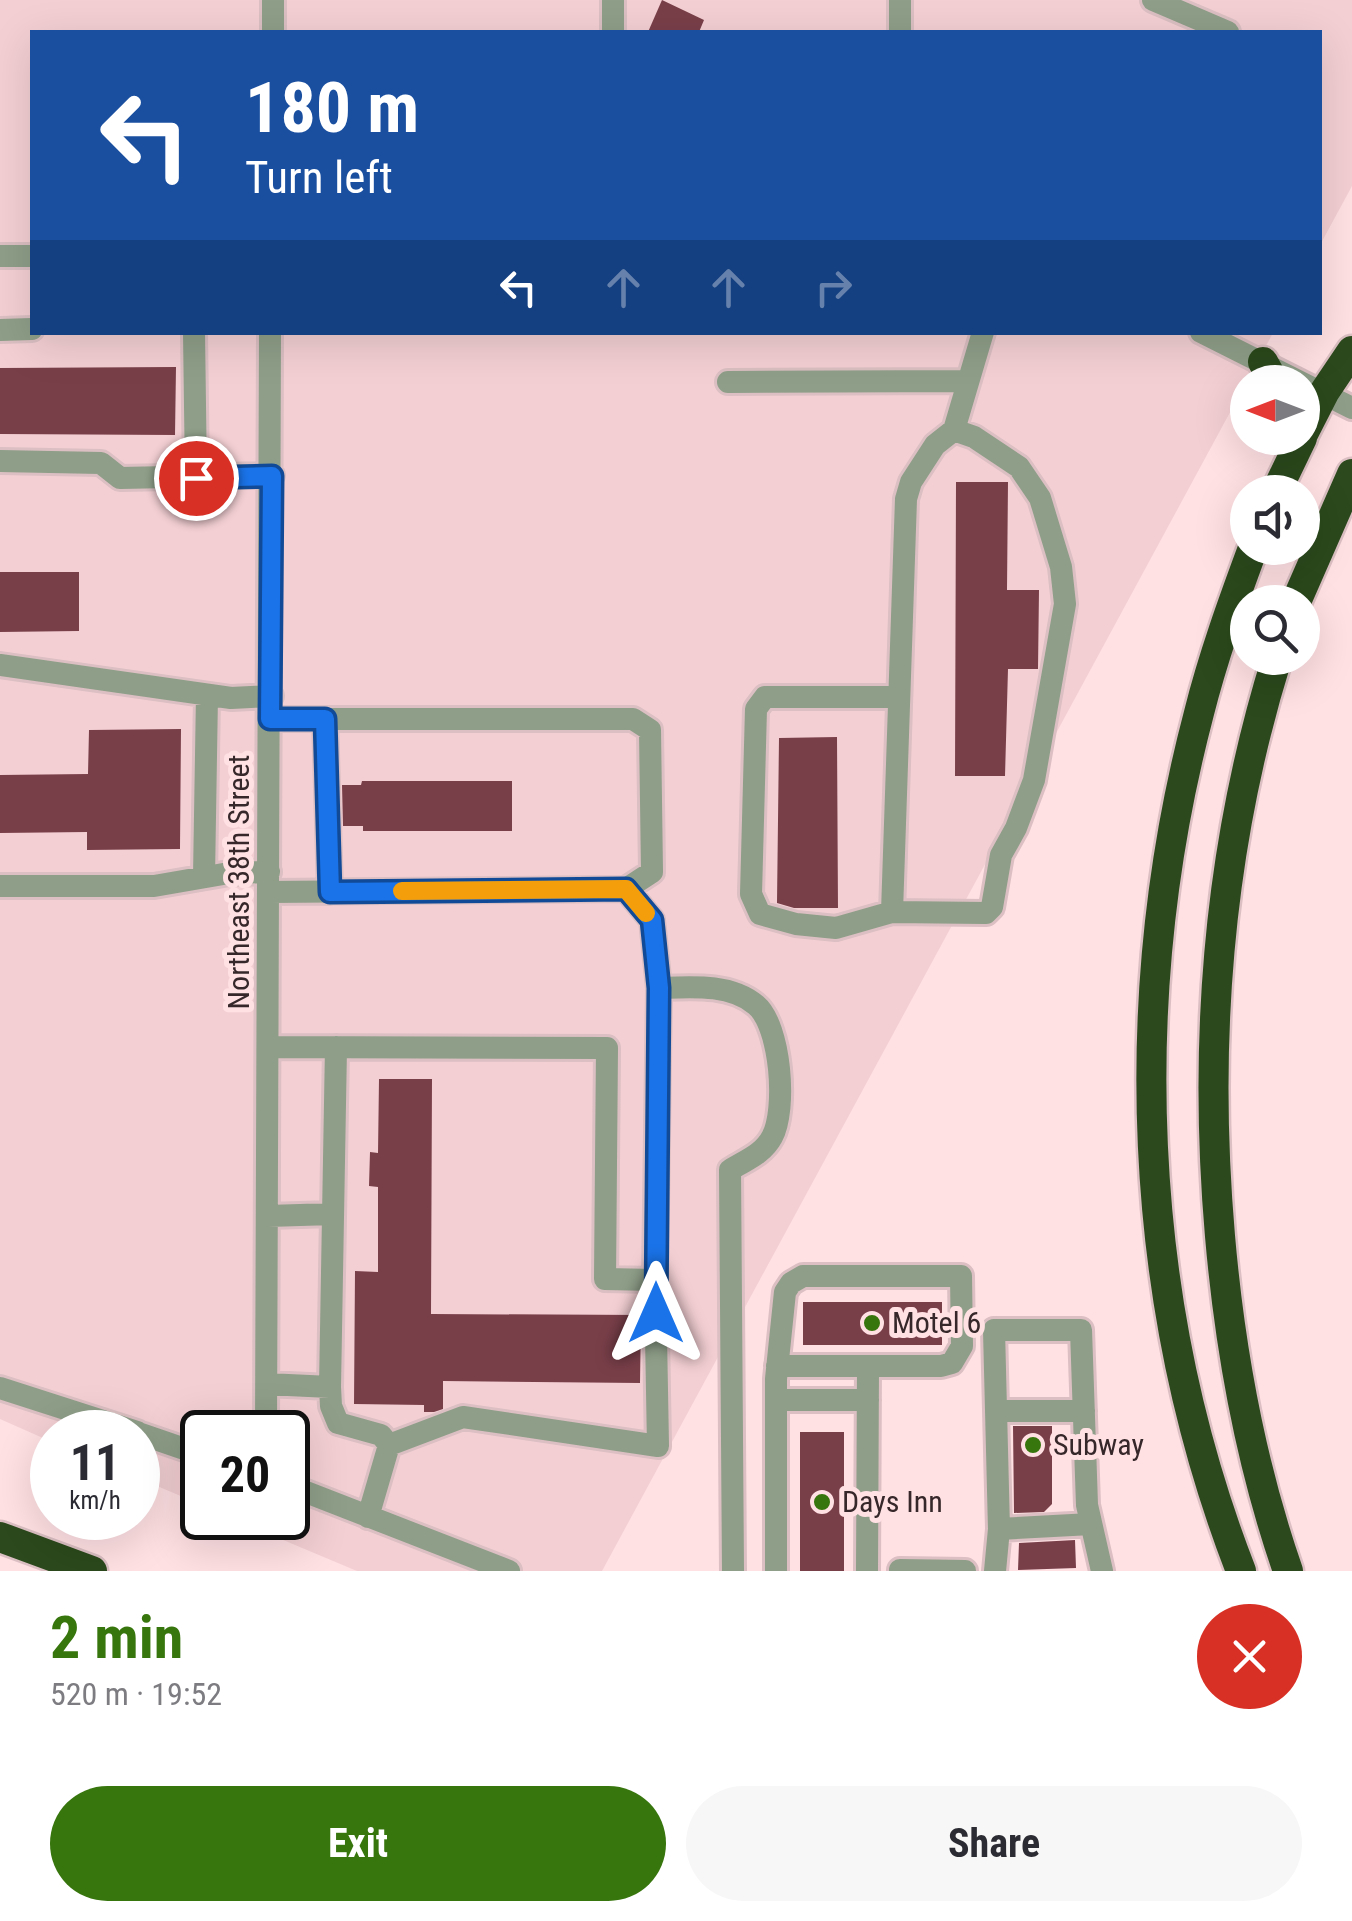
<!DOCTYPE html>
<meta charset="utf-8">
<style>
:root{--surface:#fff;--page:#f7f7f7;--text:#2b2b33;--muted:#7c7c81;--accent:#37750d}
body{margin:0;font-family:"Roboto Condensed",sans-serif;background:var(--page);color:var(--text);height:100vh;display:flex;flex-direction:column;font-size:38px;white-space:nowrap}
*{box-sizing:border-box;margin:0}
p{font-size:32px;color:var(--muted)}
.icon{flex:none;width:55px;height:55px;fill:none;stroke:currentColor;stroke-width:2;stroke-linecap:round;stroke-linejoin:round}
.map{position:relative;height:1571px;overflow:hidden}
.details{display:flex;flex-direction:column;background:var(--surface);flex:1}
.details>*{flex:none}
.top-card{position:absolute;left:30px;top:30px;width:1292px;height:305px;border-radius:0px;box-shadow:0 10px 40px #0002;background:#1a4fa0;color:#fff;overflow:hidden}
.needle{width:65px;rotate:270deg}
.tools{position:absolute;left:1230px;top:365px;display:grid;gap:20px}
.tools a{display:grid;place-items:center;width:90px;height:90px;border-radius:50%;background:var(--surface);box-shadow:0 10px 40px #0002;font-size:50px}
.speed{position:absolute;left:30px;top:1410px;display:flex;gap:20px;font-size:50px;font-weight:700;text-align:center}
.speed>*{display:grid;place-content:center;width:130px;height:130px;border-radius:50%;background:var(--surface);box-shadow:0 10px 40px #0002;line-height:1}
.speed small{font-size:25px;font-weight:400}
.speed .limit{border:5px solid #111;border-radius:15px;background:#fff;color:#111}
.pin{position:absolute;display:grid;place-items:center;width:85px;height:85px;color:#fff;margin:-42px;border:5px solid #fff;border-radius:50%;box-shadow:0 2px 10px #0007}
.me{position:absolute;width:110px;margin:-55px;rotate:0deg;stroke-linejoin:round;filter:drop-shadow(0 0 8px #0008)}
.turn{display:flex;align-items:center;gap:35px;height:210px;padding:0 50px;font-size:45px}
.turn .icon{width:130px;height:130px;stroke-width:2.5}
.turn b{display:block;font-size:70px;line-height:85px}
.lanes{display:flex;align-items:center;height:95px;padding:0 50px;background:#0003;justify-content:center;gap:50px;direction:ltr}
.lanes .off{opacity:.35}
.round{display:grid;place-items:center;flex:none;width:105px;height:105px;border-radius:52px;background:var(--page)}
.head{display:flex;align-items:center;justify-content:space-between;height:170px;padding:0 50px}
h1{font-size:60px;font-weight:700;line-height:75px;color:var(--accent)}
.cta{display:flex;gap:20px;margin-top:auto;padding:20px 50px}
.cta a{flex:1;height:115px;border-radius:60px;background:var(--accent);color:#fff;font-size:40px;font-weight:700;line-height:115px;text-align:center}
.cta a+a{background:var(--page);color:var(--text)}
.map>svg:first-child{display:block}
</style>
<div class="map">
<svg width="1352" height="1571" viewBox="0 0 1352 1571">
<rect width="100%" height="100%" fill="#ffe0e3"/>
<path fill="#f3cfd3" d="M0 0H1352V186L1320 245V32H32V332L1273 333 602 1571H357L231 1518H288V1432H202V1505L138 1478V1432H52V1442L0 1419Z"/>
<path fill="#793f49" d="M662 0 704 20 699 32H648Z
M176 367 175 435 0 434V368Z
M956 482H1008L1007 590H1039L1038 669H1008L1005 776H955Z
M0 572H79V631L0 632Z
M181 729 180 849 87 850V832L0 833V775L88 774 89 730Z
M837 737 838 908H794L777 903 779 738Z
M362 781H512V831H363V826H343L342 785H361Z
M379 1079H432L431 1314 641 1315 640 1383 443 1381V1409L434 1412H424V1405L354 1404 355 1271 378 1272V1187L369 1186 370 1152 378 1153Z
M803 1302H942V1345H803Z
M1013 1426H1052V1504L1044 1512 1014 1513Z
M800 1432H844V1571H800Z
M1075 1540 1076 1568 1018 1570 1019 1543Z"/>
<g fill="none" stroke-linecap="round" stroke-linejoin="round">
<defs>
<path id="minor" d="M1153 0 1228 32
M273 32V0
M613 32V0
M900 32V0
M0 256H32
M0 330 32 329
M194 332 196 478
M1201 332 1352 408
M728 382 968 381
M0 461 101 463 120 478 272 475
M0 665 231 698 271 696
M899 697H765L756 709 751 894 760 914 796 924 836 928 892 912 906 499 911 482 935 445 954 430 983 332
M325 719 330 892
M204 877 207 695
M0 886H154L229 873 269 872
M626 889 652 920 659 988
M269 892 626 889 652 872 650 730 633 719H270
M892 912 986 913 992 907 1001 855 1016 828 1034 780 1065 604 1061 567 1040 498 1019 467 974 437 954 430
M268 1047 607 1048 605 1279 655 1280 658 1446 463 1417 389 1445
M336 1047 330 1387 331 1406 338 1423 381 1435 389 1445 368 1517
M268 1216 332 1214
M655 1280 659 988C690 987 730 983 756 1005 781 1026 787 1110 772 1137 763 1154 746 1160 730 1170L733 1571
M267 1384 330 1387
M0 1388 137 1432
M776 1400H868
M996 1411H1084
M266 1432 270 332
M138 1433 202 1455
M288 1485 509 1571
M999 1529 1091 1524
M900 1570 965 1571
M776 1571V1379L785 1292 791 1283 803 1276H961L962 1346 952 1363 941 1366H777
M867 1571 868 1366
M995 1571 999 1529 994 1330H1081L1087 1505 1102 1571"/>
<path id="highway" d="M1263 362 1274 382
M1302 436 1325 391 1352 351
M1276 492 1302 438
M1296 602 1352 474
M1277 658C1218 847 1203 1040 1220 1236 1230 1351 1250 1462 1288 1571
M0 1537 92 1571
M1241 1571C1136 1301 1125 993 1199 713 1213 657 1233 602 1253 548"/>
</defs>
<use href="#minor" stroke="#dbbfc2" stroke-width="28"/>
<use href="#highway" stroke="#dbbfc2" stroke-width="35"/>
<use href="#minor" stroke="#8e9e88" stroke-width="22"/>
<use href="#highway" stroke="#2b491c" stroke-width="30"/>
</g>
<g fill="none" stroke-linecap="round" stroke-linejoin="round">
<defs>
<path id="route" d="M196 478 272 476 270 719H325L330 892 626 889 652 920 659 988 656 1313"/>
</defs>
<use href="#route" stroke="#114b97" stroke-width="25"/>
<use href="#route" stroke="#1a73e8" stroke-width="18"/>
<path stroke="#f59e0b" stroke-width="18" d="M402 891 626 889 646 913"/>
</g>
<g fill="#37750d" stroke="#ffe0e3" stroke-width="4">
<circle cx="872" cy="1323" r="10"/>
<circle cx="1033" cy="1445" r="10"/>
<circle cx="822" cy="1502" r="10"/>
</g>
<g text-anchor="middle" stroke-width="10" stroke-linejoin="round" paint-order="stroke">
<g font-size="30" fill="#36282a" stroke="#ffe0e3">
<text transform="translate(239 882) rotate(-90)" y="10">Northeast 38th Street</text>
</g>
<g font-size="30" fill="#36282a" stroke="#ffe0e3" text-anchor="start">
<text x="892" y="1333">Motel 6</text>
<text x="1053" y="1455">Subway</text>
<text x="842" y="1512">Days Inn</text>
</g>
</g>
</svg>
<div class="tools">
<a><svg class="needle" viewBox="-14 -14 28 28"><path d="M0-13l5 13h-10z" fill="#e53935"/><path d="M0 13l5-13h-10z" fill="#7c7c81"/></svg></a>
<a><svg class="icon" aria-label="sound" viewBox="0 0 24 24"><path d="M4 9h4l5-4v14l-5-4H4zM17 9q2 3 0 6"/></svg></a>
<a><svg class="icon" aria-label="search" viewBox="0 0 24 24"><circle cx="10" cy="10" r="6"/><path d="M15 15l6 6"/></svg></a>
</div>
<div class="speed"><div>11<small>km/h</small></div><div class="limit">20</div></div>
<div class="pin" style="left:196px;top:478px;background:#d93025"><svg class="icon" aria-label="arrive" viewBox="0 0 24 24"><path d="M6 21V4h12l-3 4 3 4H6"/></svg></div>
<svg class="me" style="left:656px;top:1313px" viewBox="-20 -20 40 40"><path d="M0-17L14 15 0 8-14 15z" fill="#1a73e8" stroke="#fff" stroke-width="4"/></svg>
<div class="top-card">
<div class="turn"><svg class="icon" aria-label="left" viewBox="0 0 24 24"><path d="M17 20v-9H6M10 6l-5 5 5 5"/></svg><div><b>180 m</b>Turn left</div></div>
<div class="lanes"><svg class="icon" aria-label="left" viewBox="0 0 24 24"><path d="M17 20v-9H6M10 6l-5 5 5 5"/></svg><svg class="icon off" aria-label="ahead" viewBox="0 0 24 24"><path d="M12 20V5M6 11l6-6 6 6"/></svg><svg class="icon off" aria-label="ahead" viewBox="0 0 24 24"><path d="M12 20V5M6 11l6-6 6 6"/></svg><svg class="icon off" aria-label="right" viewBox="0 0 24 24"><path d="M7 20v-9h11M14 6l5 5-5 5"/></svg></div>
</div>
</div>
<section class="details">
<div class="head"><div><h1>2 min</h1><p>520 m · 19:52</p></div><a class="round" style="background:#d93025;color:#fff"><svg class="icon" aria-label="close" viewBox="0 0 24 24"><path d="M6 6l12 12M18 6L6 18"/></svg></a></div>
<div class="cta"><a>Exit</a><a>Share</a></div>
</section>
